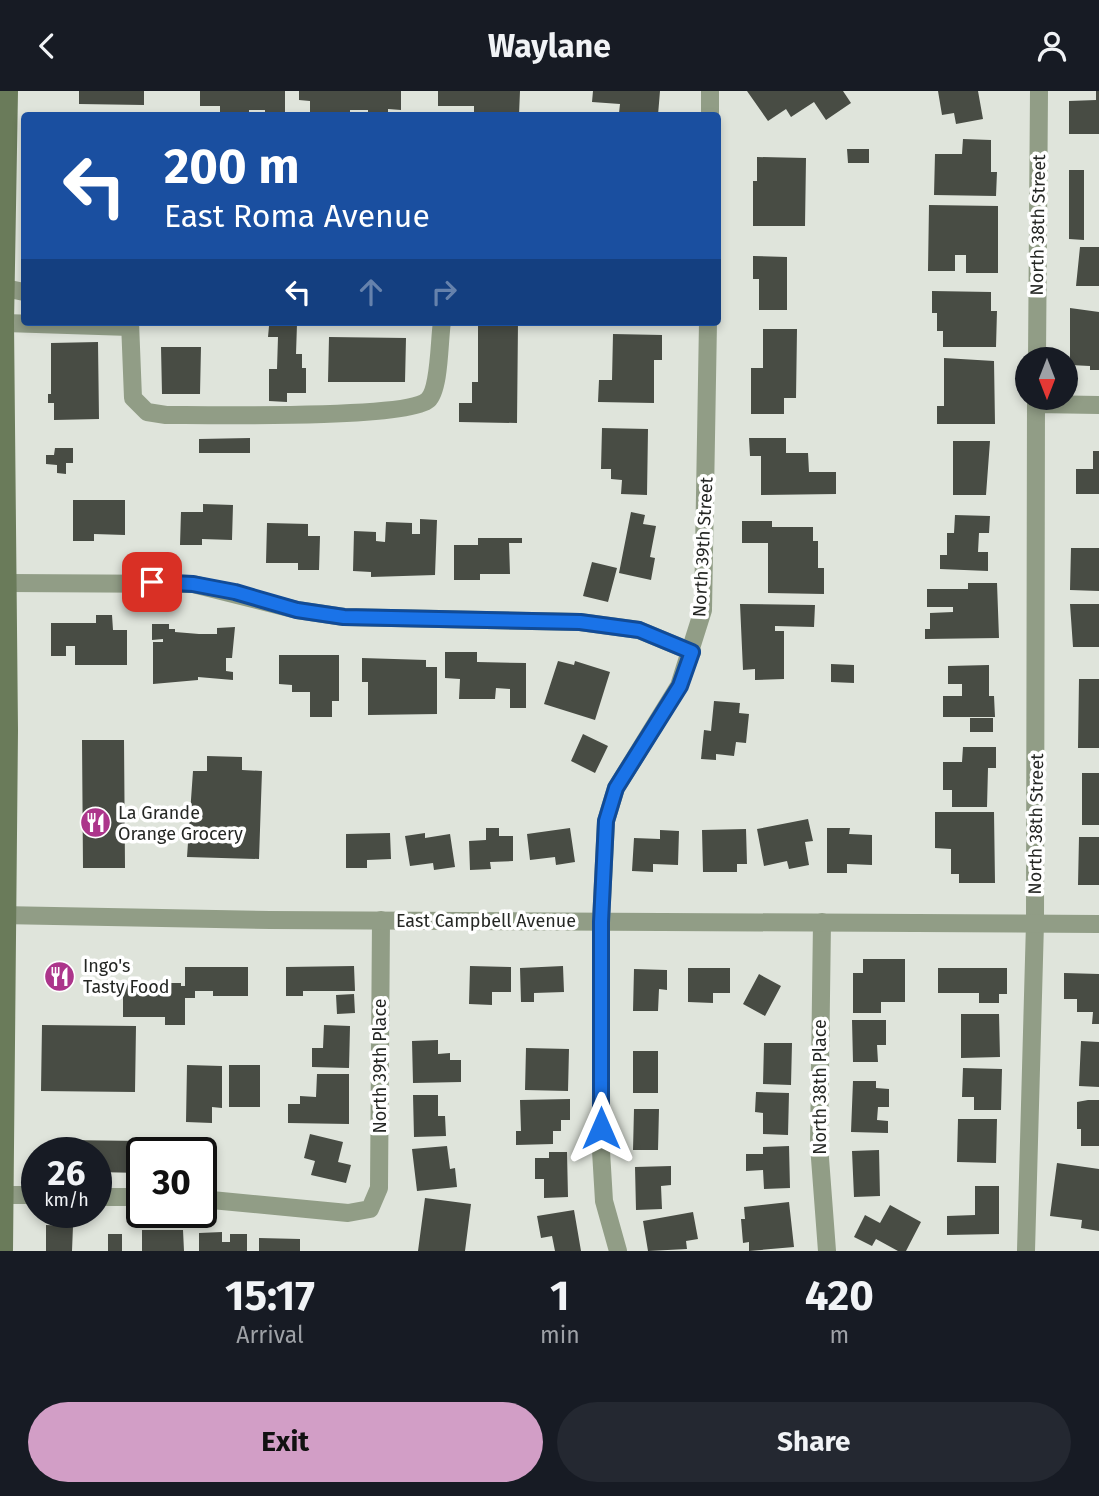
<!DOCTYPE html>
<style>
:root{--surface:#171b24;--page:#242831;--text:#f1f3f6;--muted:#9ea1a6;--accent:#d29ec6}
body{margin:0;font-family:"Fira Sans",sans-serif;background:var(--page);color:var(--text);height:100vh;display:flex;flex-direction:column;font-size:26px;white-space:nowrap}
*{box-sizing:border-box;margin:0}
p{font-size:23px;color:var(--muted)}
.icon{flex:none;width:38px;height:38px;fill:none;stroke:currentColor;stroke-width:2;stroke-linecap:round;stroke-linejoin:round}
.map{position:relative;height:1160px;overflow:hidden}
.panel{display:flex;flex-direction:column;background:var(--surface);flex:1}
.panel>*{flex:none}
.hud{position:absolute;left:21px;top:21px;width:700px;height:214px;border-radius:7px;box-shadow:0 4px 10px #0003;background:#1a4fa0;color:#fff;overflow:hidden}
.needle{width:46px;rotate:180deg}
.buttons{position:absolute;left:1015px;top:256px;display:grid;gap:14px}
.buttons a{display:grid;place-items:center;width:63px;height:63px;border-radius:50%;background:var(--surface);box-shadow:0 4px 10px #0003;font-size:35px}
.speed{position:absolute;left:21px;top:1046px;display:flex;gap:14px;font-size:35px;font-weight:700;text-align:center}
.speed>*{display:grid;place-content:center;width:91px;height:91px;border-radius:50%;background:var(--surface);box-shadow:0 4px 10px #0003;line-height:1}
.speed small{font-size:18px;font-weight:400}
.speed .limit{border:4px solid #111;border-radius:10px;background:#fff;color:#111}
.pin{position:absolute;display:grid;place-items:center;width:60px;height:60px;color:#fff;margin:-30px;border-radius:14px;box-shadow:0 4px 10px #0006}
.me{position:absolute;width:77px;margin:-38px;rotate:0deg;stroke-linejoin:round;filter:drop-shadow(0 0 5px #0008)}
.turn{display:flex;align-items:center;gap:24px;height:147px;padding:0 28px;font-size:32px}
.turn .icon{width:91px;height:91px;stroke-width:2.5}
.turn b{display:block;font-size:49px;line-height:60px}
.lanes{display:flex;align-items:center;height:66px;padding:0 28px;background:#0003;justify-content:center;gap:35px;direction:ltr}
.lanes .off{opacity:.35}
.eta{display:flex;justify-content:space-evenly;align-items:center;height:119px;text-align:center}
.eta b{font-size:42px;font-weight:700;line-height:49px}
.cta{display:flex;gap:14px;margin-top:auto;padding:14px 28px}
.cta a{flex:1;height:80px;border-radius:42px;background:var(--accent);color:#111;font-size:28px;font-weight:700;line-height:80px;text-align:center}
.cta a+a{background:var(--page);color:var(--text)}
header{display:flex;justify-content:space-between;align-items:center;height:91px;padding:0 28px;background:var(--surface);font-size:32px;font-weight:700}
.map>svg:first-child{display:block}
</style>
<header><svg class="icon" aria-label="back" viewBox="0 0 24 24"><path d="M15 5l-7 7 7 7"/></svg>Waylane<svg class="icon" aria-label="person" viewBox="0 0 24 24"><circle cx="12" cy="8" r="4"/><path d="M4 21q1-7 8-7t8 7"/></svg></header>
<div class="map">
<svg width="1099" height="1160" viewBox="0 0 1099 1160">
<rect width="100%" height="100%" fill="#dfe4db"/>
<path fill="#484c44" d="M79 0H144V14L79 13Z
M200 0H285V24H265V19H249V24H220V15H200Z
M299 0H401V19L388 18V24H368V19H350V24L310 22V10L299 9Z
M438 0H520L519 24H474V15H438Z
M593 0H660L658 24 619 22 620 13 592 11Z
M747 0H843L851 12 826 29 814 11 791 26 786 18 768 30Z
M938 0H978L983 28 956 33 954 22 942 24Z
M1096 0H1099V43H1069V10L1096 9Z
M963 48 991 49V81H997L996 105 934 104 935 63H962Z
M847 58H869V72H848Z
M757 66 806 67 805 135H753V90H757Z
M1069 79H1084V149L1069 148Z
M929 114 998 115V182H966V164H955V180H928Z
M1080 156H1099V195H1076Z
M753 165 787 166V219H759V188H753Z
M932 200 991 201V220H997L996 256H943V240H937V222H932Z
M1070 217 1099 221V279H1090V275L1070 274Z
M256 231 297 233 296 263H302V277H306V302H287V311L269 310V278H277L278 246H268L269 235H256Z
M478 231H518L517 332 459 331V312H472V291H478Z
M763 238H797L796 307H784V323H751V277H763Z
M613 243 662 244V269H654V312L598 311 599 289H612Z
M329 246 406 247 405 291H328Z
M98 251 99 328 54 329V312H48V303H51V252Z
M161 256H201L200 303H162Z
M944 267 994 270 995 333H937V315H944Z
M602 337 648 338 647 404 621 403 622 389 611 388V378H601Z
M250 347V362H199V348Z
M749 347H786V362H808L809 381H836V403L761 404V365H750Z
M953 350H990L986 404H953Z
M55 357H73V372H66V383L57 382V374L46 373V364H54Z
M1093 360H1099V403H1076V378H1093Z
M73 409H125V444L94 443V450H73Z
M203 413 233 414 232 449 202 448V454H180L181 421H203Z
M631 421 645 424 643 433 656 435 650 466 655 467 651 489 619 482Z
M955 424 990 425 989 442H979L978 461H988V480L940 478V464H947V442H954Z
M420 428 437 429 435 484 371 486V481L353 480 354 440 376 441V450L385 451 386 431 412 432V443H420Z
M742 430H772V436H813V450H818V477H824V503L768 502V452H742Z
M267 432 308 433V445H320L319 479H298V472H266Z
M478 447H522V452H509L510 483H480V489H454V454H478Z
M1071 457H1099V500L1070 499Z
M592 471 617 477 608 511 583 505Z
M968 492H997L999 547 925 548V538H930V522L953 521V516H927V498H968Z
M740 513 815 514 814 536 775 535V540H784V588L755 589V578L743 579Z
M1070 513H1099V556H1073Z
M96 524H112L113 539H127V574H75V555H66V565H51V532H96Z
M152 533H169V538H175V541L199 543H217V537L235 536 232 567H226V580L233 581V589L198 586V589L153 593V551H163V548L152 549Z
M445 561H477V571L526 572V617H510V598L496 597 495 608H459L460 588 445 587Z
M279 564H339V610H332V626H310V601H292V594L279 593Z
M362 567 426 569V576H437V623L368 624V591H362Z
M558 570 574 574 575 570 610 581 595 629 544 613Z
M831 573 854 574V592L831 591Z
M989 574V605H994L995 626H943V605H962V593H948V575Z
M1079 588H1099V657H1078Z
M714 610 740 612 739 622 749 623 746 652 736 651 734 665 716 663V669L701 668 704 639 711 640Z
M970 627H993V641H970Z
M583 643 608 655 595 682 571 670Z
M82 649H124L125 777H83Z
M963 656H996V677H988L987 716H952V699H943V671H962Z
M207 665 242 666V679L262 680 259 768 187 766 193 680H207Z
M1082 682H1099V734H1082Z
M935 721H994L995 792H959V783H951V758L935 757Z
M808 728 813 750 805 751 809 774 789 778 787 770 764 775 757 738Z
M486 737H499V745H513V770L490 771 491 778 470 779 469 750 486 749Z
M570 737 575 771 556 774 555 766 530 769 527 743Z
M827 737H850L849 743 872 744V774L847 773V782H827Z
M746 738 747 773H737V781H703L702 739Z
M660 739 679 740 678 774 653 773V781L632 780 634 747 660 748Z
M390 742 391 768 367 769V777H346V743Z
M425 742V747L450 743 455 776 434 779 433 772 410 775 405 745Z
M1079 746H1099V794H1078Z
M863 868H905V911H881V922H853V882H863Z
M48 885a12 12 0 1 1 24 0a12 12 0 1 1-24 0Z
M354 875 355 900H303V905H286V876Z
M470 875 511 876V901H492V914L469 913Z
M563 875 564 901 534 902V911H521L520 877Z
M185 876H248V905H213V900H195V907H185V934H165V926H123V892H181V895H185Z
M688 877H730V902H713V912L688 911Z
M938 877H1007V903H999V912H979V902H938Z
M634 878 667 879V899L659 898 658 920H633Z
M1064 882 1099 883V933H1092L1093 921H1077V908H1064Z
M759 883 781 895 765 925 743 913Z
M354 903 355 922 337 923 336 904Z
M961 923H999L1000 966 961 967Z
M852 929H886V954H877L878 971H853Z
M42 934 136 935 135 1001 41 1000Z
M324 934 350 935 349 977 312 976V957H323Z
M438 949V963L450 962V969H461V991L413 992 412 950Z
M1081 950 1099 951V996L1079 995Z
M764 952H792L791 994 763 993Z
M526 957 569 958 568 1000 525 999Z
M633 960H658V1002H633Z
M187 974 222 975V1017L212 1016V1032L186 1031Z
M229 974H260V1016H229Z
M963 977 1002 978 1001 1019H974V1006H962Z
M317 983H349V1033L288 1032V1013H300V1005L316 1006Z
M853 990H876V997L889 998V1016H878L877 1029 888 1030V1042L851 1041Z
M756 1001 789 1002 788 1044 763 1043V1022L755 1021Z
M413 1004H438V1025H445L446 1045 414 1046Z
M570 1008V1029H561V1040H553V1053L516 1054V1040H521L520 1009Z
M1088 1009H1099V1055H1081V1038H1077V1011Z
M634 1018H659L658 1059H633Z
M958 1028H997L996 1072 957 1071Z
M310 1043 343 1051 338 1071 351 1074 346 1092 311 1084 315 1070 304 1067Z
M63 1049 143 1050 142 1082 96 1081V1062H63Z
M447 1055 450 1078 455 1077 457 1096 417 1100 412 1058Z
M789 1055 790 1097 764 1098 763 1079 746 1080V1063H763V1056Z
M879 1059 880 1105 854 1106 852 1060Z
M549 1061H567L568 1106 544 1107V1088H535V1067H549Z
M1057 1072 1099 1078V1140L1081 1137 1082 1129 1050 1125Z
M671 1075V1094L661 1095 662 1118 636 1119 635 1076Z
M975 1095H999V1143L947 1144V1125L975 1124Z
M425 1107 471 1113 465 1160H418Z
M789 1111 794 1156 749 1160V1151L743 1152 741 1128H745L744 1116Z
M890 1114 921 1131 906 1160H898L876 1148 872 1155 854 1146 865 1124 880 1132Z
M574 1119 581 1160H555L552 1145 541 1147 537 1125Z
M693 1121 698 1148 686 1150 687 1158 648 1160 643 1130Z
M46 1134 73 1135 72 1160H46Z
M142 1139H183L184 1160H142Z
M222 1141V1151H230V1143H247V1160H199V1142Z
M108 1143H122V1160H108Z
M259 1147 300 1148V1160H259Z"/>
<g fill="none" stroke-linecap="round" stroke-linejoin="round">
<path stroke="#919d86" stroke-width="18" d="M710 24V0
M0 196 24 201
M130 231 133 307 147 321 166 324C205 324 408 328 428 309 440 298 439 249 442 231
M5 232 130 236
M1037 268 1039 0
M1036 313 1099 314
M8 492 193 493 297 519 344 526 580 531 639 539 692 561
M822 831 819 1054 827 1160
M4 1104H37
M96 1106H142
M201 1108 348 1122 370 1118 379 1097 381 829
M618 1160 604 1110 601 1060V831L606 730 616 697 679 595 703 519 708 231
M1026 1160 1035 832 1036 306"/>
<path stroke="#919d86" stroke-width="18" d="M0 824 270 829 1099 833"/>
<path stroke="#6a7b5a" stroke-width="18" d="M4 1160 9 639 5 232 9 0"/>
</g>
<g fill="none" stroke-linecap="round" stroke-linejoin="round">
<defs>
<path id="route" d="M152 491 193 493 235 501 297 519 344 526 580 531 639 539 692 561 680 595 616 697 606 730 601 831V1037"/>
</defs>
<use href="#route" stroke="#114b97" stroke-width="18"/>
<use href="#route" stroke="#1a73e8" stroke-width="12"/>
</g>
<defs>
<symbol id="restaurant-disc" viewBox="-11 -11 22 22"><circle r="9.5" fill="#ac358b" stroke="#fff"/><path d="M-5-6h1v4h1v-4h1v4h1v-4h1v5L-1.5 .5V6h-2V.5L-5-1ZM5-6V6H3V1.5H1.5Q1.5-4 5-6Z" fill="#fff"/></symbol>
</defs>
<g fill-rule="evenodd">
<use href="#restaurant-disc" x="78" y="714" width="35" height="35"/>
<use href="#restaurant-disc" x="42" y="868" width="35" height="35"/>
</g>
<g text-anchor="middle" stroke-width="7" stroke-linejoin="round" paint-order="stroke">
<g font-size="18" fill="#252724" stroke="#fff">
<text transform="translate(1038 134) rotate(-89)" y="6">North 38th Street</text>
<text transform="translate(703 456) rotate(-87)" y="6">North 39th Street</text>
<text transform="translate(1036 733) rotate(-89)" y="6">North 38th Street</text>
<text x="486" y="836">East Campbell Avenue</text>
<text transform="translate(380 975) rotate(-90)" y="6">North 39th Place</text>
<text transform="translate(820 996) rotate(-90)" y="6">North 38th Place</text>
</g>
<g font-size="18" fill="#252724" stroke="#fff" text-anchor="start">
<text x="118" y="728">La Grande<tspan x="118" dy="21">Orange Grocery</tspan></text>
<text x="83" y="881">Ingo's<tspan x="83" dy="21">Tasty Food</tspan></text>
</g>
</g>
</svg>
<div class="buttons">
<a><svg class="needle" viewBox="-14 -14 28 28"><path d="M0-13l5 13h-10z" fill="#e53935"/><path d="M0 13l5-13h-10z" fill="#9ea1a6"/></svg></a>
</div>
<div class="speed"><div>26<small>km/h</small></div><div class="limit">30</div></div>
<div class="pin" style="left:152px;top:491px;background:#d93025"><svg class="icon" aria-label="arrive" viewBox="0 0 24 24"><path d="M6 21V4h12l-3 4 3 4H6"/></svg></div>
<svg class="me" style="left:601px;top:1037px" viewBox="-20 -20 40 40"><path d="M0-17L14 15 0 8-14 15z" fill="#1a73e8" stroke="#fff" stroke-width="4"/></svg>
<div class="hud">
<div class="turn"><svg class="icon" aria-label="left" viewBox="0 0 24 24"><path d="M17 20v-9H6M10 6l-5 5 5 5"/></svg><div><b>200 m</b>East Roma Avenue</div></div>
<div class="lanes"><svg class="icon" aria-label="left" viewBox="0 0 24 24"><path d="M17 20v-9H6M10 6l-5 5 5 5"/></svg><svg class="icon off" aria-label="ahead" viewBox="0 0 24 24"><path d="M12 20V5M6 11l6-6 6 6"/></svg><svg class="icon off" aria-label="right" viewBox="0 0 24 24"><path d="M7 20v-9h11M14 6l5 5-5 5"/></svg></div>
</div>
</div>
<section class="panel">
<div class="eta">
<div><b>15:17</b><p>Arrival</p></div>
<div><b>1</b><p>min</p></div>
<div><b>420</b><p>m</p></div>
</div>
<div class="cta"><a>Exit</a><a>Share</a></div>
</section>
